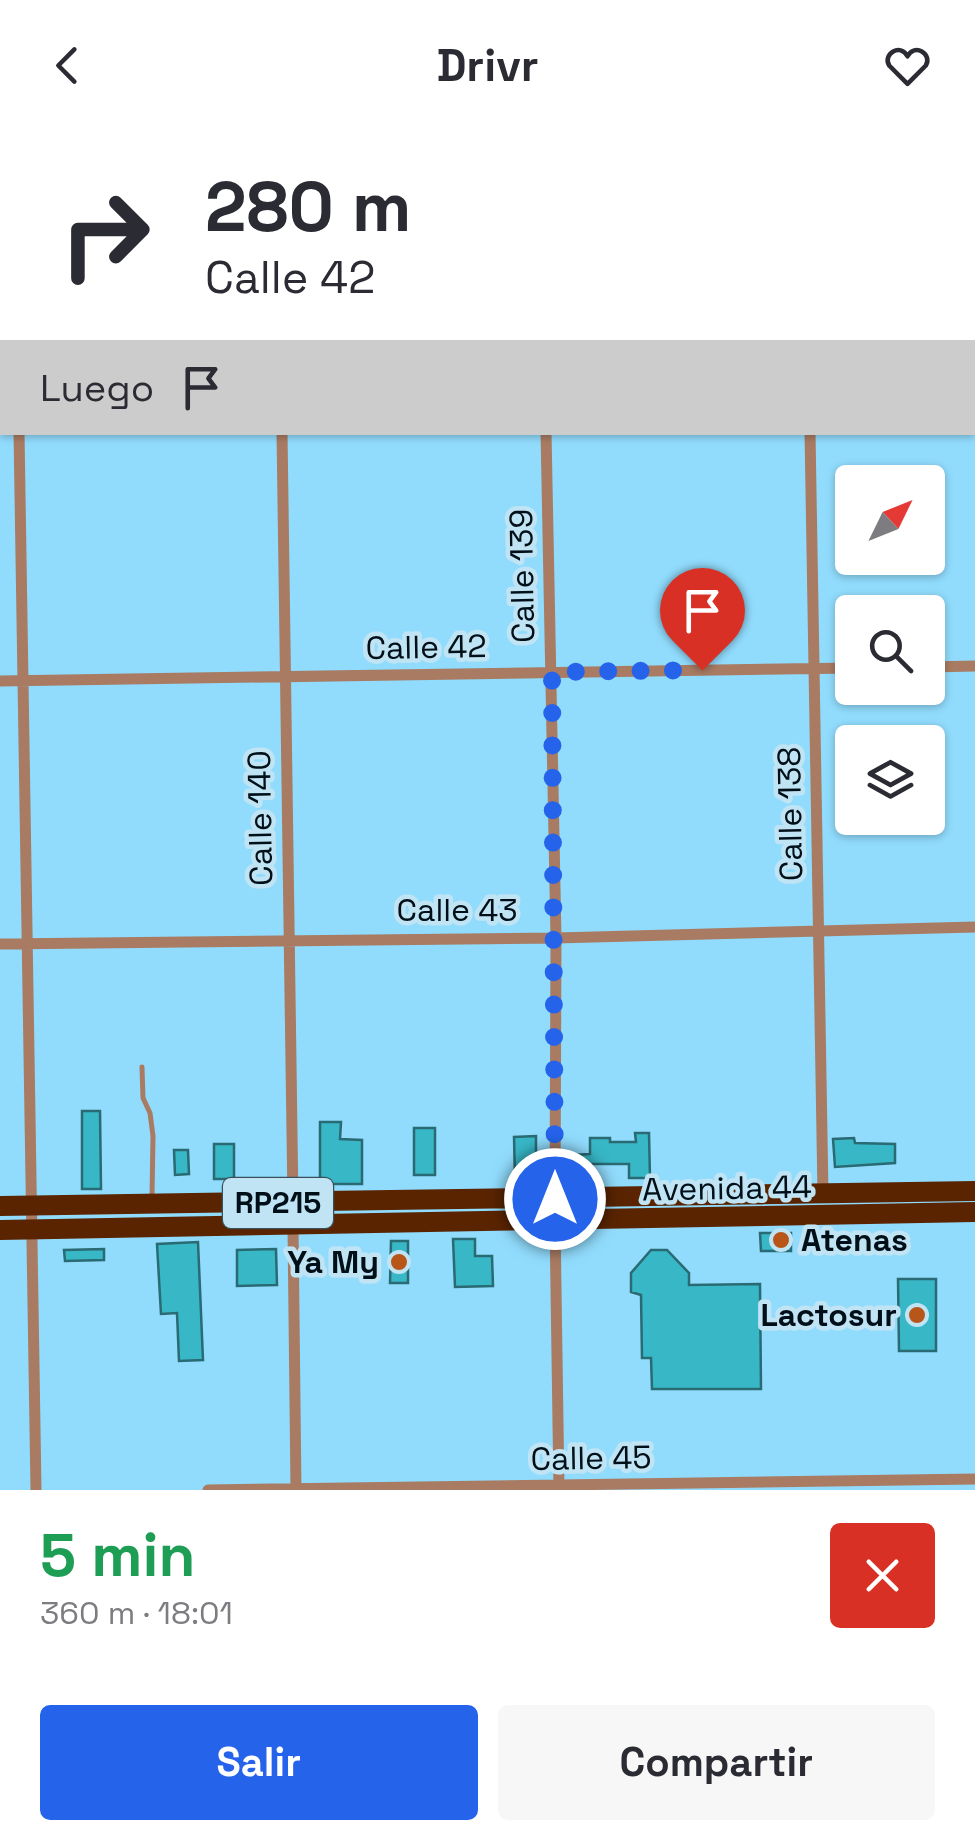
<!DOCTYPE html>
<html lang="es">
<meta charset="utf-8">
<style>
:root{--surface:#fff;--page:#f7f7f7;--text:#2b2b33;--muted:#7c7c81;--accent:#2563eb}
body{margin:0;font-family:"Space Grotesk",sans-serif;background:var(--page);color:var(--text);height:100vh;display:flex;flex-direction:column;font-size:38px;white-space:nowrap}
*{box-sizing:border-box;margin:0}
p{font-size:32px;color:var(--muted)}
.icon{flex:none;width:55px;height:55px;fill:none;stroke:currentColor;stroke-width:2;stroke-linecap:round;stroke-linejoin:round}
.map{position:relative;height:1360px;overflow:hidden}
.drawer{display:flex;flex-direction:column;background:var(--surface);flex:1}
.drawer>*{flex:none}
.guide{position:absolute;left:0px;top:0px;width:975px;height:305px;box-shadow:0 2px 8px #0004;background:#fff;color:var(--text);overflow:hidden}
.needle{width:65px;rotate:47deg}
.controls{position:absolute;left:835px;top:335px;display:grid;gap:20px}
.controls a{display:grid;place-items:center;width:110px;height:110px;border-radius:10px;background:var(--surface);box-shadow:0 2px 8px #0004;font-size:50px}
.pin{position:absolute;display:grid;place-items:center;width:85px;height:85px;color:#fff;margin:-102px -42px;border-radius:50% 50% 50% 0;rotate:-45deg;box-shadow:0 0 10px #0007}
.pin .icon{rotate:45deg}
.me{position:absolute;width:110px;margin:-55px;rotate:0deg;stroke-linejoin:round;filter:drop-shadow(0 0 8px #0008)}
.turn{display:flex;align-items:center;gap:35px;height:210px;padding:0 40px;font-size:45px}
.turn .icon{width:130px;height:130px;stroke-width:2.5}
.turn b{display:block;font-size:70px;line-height:85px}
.then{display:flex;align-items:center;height:95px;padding:0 40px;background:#0003;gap:20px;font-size:38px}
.round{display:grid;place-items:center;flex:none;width:105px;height:105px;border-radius:10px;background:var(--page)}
.head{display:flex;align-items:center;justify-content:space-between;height:170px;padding:0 40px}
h1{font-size:60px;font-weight:800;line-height:75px;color:#1e9e55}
.primary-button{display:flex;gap:20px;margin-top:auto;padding:20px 40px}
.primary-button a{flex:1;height:115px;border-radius:10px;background:var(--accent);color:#fff;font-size:40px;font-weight:800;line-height:115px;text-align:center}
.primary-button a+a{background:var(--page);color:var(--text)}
header{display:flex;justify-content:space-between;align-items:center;height:130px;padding:0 40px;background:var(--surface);font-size:45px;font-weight:800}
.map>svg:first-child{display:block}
</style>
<header><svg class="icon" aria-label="back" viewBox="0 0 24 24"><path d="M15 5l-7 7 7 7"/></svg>Drivr<svg class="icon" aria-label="heart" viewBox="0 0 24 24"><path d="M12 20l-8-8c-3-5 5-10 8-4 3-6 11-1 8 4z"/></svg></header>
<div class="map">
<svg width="975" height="1360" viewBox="0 0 975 1360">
<rect width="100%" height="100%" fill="#91dcfd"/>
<path fill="#38b7c7" stroke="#2a6a73" stroke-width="2.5" d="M82 981H100L101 1059H82Z
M320 992H341L340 1009 362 1010V1054H320Z
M414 998H435V1045H414Z
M635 1003H649L650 1048H629V1034H590L591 1046H573L572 1025 590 1024V1008H610V1012H636Z
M536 1006V1048L515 1049 514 1007Z
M854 1008 855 1013 895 1014V1033L835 1037 833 1009Z
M214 1014H234V1049H214Z
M174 1020H188L189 1044 175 1045Z
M760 1103H791V1121H761Z
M453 1109H475V1126H492L493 1156 455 1157Z
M391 1111H408V1153H390Z
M198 1112 203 1230 179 1231 177 1183 161 1184 157 1114Z
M104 1119V1130L65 1131 64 1120Z
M276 1119 277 1155 237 1156V1120Z
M651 1120H667L689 1143V1155L760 1154 761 1259H652L651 1228H642L641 1165 631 1162V1143Z
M898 1149H936V1221H899Z"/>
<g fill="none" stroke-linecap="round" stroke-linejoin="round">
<path stroke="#a97b63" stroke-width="5" d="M142 937 143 968 150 983 153 1006 152 1067"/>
<path stroke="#a97b63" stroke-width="11" d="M15 0V2
M280 0V2
M541 0V2
M805 0V2
M972 9H975
M0 22H2
M972 271H975
M0 285H2
M19 302 36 1360
M282 302 293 1073
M546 302 556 808 555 1069
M810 302 823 1064
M928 537 975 536
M0 551 852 538
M0 814 556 808 975 797
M555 1092 559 1360
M293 1097 296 1360
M208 1360 975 1349"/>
<path stroke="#5a2401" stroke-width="20" d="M0 1076 975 1061
M0 1100 975 1082"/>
</g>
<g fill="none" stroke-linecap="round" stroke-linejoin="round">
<path stroke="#2563eb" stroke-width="18" stroke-dasharray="0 32.4" d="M555 1069 552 542 702 540"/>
</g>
<g fill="#b85619" stroke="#c0e4f4" stroke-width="4">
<circle cx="781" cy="1110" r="10"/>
<circle cx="399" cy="1132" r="10"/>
<circle cx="917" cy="1185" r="10"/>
</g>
<g text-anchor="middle" stroke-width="9" stroke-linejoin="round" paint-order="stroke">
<rect fill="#c0e4f4" stroke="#3a4f5a" stroke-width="2.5" x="223" y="1048" width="110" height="50" rx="8"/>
<g font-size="30" font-weight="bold" fill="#000f18">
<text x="278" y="1083">RP215</text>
</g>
<g font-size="32" fill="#000f18" stroke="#c0e4f4">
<text transform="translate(522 446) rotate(-91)" y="11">Calle 139</text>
<text transform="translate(426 517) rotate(-1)" y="11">Calle 42</text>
<text transform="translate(790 684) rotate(-91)" y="11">Calle 138</text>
<text transform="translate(260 688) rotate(-91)" y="11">Calle 140</text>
<text x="457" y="791">Calle 43</text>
<text transform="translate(727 1058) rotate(-1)" y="11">Avenida 44</text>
<text transform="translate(591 1328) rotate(-1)" y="11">Calle 45</text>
</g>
<g font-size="32" font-weight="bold" fill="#000f18" stroke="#c0e4f4" text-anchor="end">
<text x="801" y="1121" text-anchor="start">Atenas</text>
<text x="379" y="1143">Ya My</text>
<text x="897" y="1196">Lactosur</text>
</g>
</g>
</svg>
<div class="controls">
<a><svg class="needle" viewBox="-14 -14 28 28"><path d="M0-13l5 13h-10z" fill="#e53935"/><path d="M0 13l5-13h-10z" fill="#7c7c81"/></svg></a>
<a><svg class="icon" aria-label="search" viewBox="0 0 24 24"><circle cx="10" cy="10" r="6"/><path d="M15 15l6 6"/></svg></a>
<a><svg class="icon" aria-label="layers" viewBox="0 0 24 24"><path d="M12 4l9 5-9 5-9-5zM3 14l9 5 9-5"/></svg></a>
</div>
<div class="pin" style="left:702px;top:540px;background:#d93025"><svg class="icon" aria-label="arrive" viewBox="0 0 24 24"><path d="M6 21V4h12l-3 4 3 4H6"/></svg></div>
<svg class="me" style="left:555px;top:1069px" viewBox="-20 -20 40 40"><circle r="17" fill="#2563eb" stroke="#fff" stroke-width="3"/><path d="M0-11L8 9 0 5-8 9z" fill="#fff"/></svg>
<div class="guide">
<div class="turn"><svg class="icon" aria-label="right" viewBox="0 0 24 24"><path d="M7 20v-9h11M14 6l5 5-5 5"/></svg><div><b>280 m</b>Calle 42</div></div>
<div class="then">Luego<svg class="icon" aria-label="arrive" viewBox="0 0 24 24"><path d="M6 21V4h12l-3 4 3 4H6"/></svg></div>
</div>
</div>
<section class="drawer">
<div class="head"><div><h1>5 min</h1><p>360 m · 18:01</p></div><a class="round" style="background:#d93025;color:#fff"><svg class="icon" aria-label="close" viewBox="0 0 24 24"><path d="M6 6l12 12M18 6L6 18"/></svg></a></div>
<div class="primary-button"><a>Salir</a><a>Compartir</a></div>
</section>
